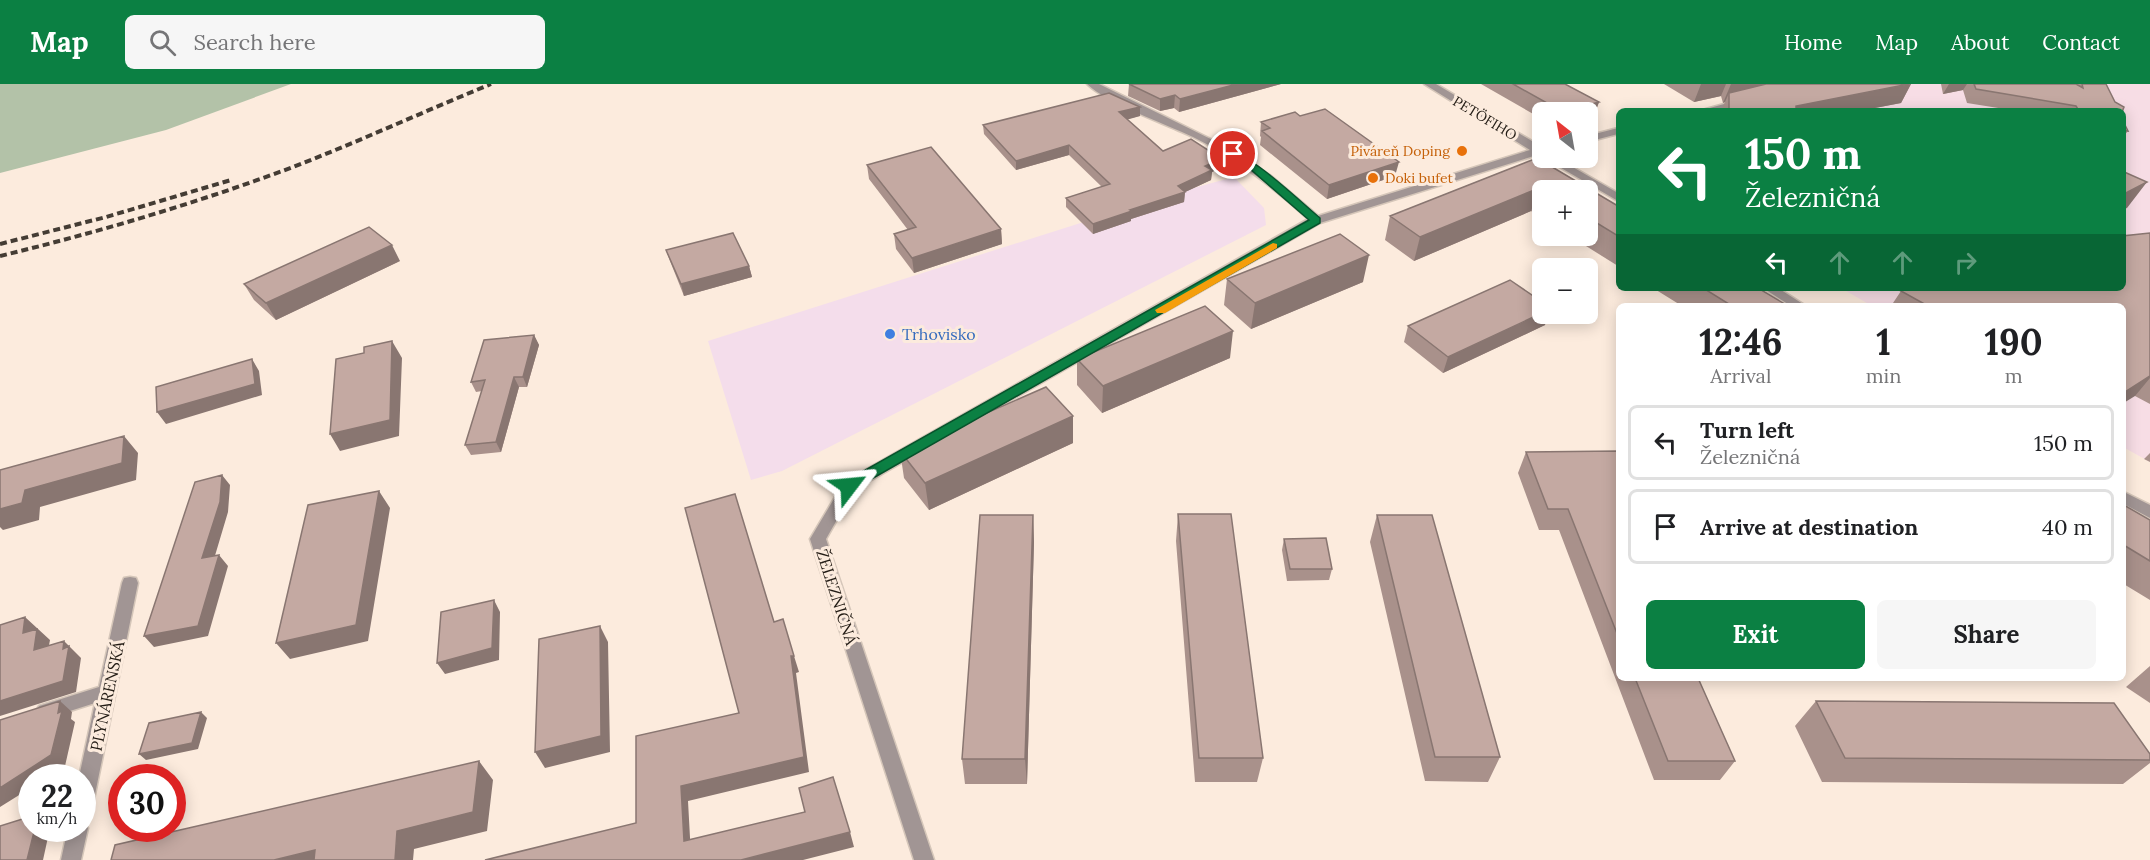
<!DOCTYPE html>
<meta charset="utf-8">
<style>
:root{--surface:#fff;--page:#f6f6f6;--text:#202124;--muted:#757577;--line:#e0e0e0;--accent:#0b8043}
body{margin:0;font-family:Lora,serif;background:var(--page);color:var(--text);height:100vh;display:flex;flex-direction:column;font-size:22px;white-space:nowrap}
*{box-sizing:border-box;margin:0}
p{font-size:20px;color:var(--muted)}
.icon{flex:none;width:33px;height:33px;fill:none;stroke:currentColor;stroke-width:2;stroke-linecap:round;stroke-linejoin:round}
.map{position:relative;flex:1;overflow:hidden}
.side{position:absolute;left:1616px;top:219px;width:510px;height:378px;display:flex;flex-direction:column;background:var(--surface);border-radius:9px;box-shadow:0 3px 15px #0003}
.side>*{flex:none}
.guide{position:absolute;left:1616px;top:24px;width:510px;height:183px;border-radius:9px;box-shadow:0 3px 15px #0003;background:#0b8043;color:#fff;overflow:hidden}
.needle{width:39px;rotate:329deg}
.buttons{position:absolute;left:1532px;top:18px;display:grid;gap:12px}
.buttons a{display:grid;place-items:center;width:66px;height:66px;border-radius:9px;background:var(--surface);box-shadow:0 3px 15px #0003;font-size:30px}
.speed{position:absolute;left:18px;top:680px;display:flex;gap:12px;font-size:30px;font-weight:700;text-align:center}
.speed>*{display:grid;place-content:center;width:78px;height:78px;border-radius:50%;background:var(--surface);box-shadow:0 3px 15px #0003;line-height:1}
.speed small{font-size:15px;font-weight:400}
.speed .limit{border:9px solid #d22;background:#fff;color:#111}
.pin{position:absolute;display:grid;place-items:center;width:51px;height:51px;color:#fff;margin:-26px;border:3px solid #fff;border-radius:50%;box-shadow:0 2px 6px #0007}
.me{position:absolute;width:66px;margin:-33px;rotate:61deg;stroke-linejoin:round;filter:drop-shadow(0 0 4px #0008)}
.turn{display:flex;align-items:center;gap:21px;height:126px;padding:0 30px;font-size:27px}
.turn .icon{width:78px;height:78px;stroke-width:2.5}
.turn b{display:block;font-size:42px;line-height:51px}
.lanes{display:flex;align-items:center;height:57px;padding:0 30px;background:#0003;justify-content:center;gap:30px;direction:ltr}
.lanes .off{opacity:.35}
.eta{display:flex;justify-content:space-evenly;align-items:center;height:102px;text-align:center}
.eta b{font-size:36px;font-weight:800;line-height:42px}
.action{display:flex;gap:12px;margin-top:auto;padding:12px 30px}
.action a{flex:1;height:69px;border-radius:9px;background:var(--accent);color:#fff;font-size:24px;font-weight:800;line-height:69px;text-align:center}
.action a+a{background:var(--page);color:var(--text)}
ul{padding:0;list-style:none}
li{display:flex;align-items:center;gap:18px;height:75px;margin:0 12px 9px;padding:0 18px;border:3px solid var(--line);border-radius:9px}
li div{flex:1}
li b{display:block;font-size:22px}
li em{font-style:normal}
header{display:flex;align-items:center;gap:36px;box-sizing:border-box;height:84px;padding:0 30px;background:var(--accent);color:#fff}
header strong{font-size:28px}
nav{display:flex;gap:33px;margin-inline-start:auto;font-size:21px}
.search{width:420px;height:54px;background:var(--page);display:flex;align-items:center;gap:15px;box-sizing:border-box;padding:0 21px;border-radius:9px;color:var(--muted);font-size:22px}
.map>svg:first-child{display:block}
</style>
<header>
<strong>Map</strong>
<div class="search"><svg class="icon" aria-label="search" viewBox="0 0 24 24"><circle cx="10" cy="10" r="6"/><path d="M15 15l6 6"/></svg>Search here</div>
<nav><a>Home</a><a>Map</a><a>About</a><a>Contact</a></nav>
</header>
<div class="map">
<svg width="2150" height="776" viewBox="0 0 2150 776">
<rect width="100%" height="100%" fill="#fcebdd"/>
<path fill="#f4ddeb" d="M1234 93 1264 124 1266 141 782 387 751 396 708 257 1175 109Z"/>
<path fill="#f7dde5" d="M1896 0H2150V378L2123 363 2122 222H1872L1841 204H2122V27H1777Z"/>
<path fill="#b3c2a8" d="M0 0H291L166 46 0 89Z"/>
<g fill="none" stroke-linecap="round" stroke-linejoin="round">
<defs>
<path id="minor" d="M1087 0H1099L1231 65 1271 92 1318 132 1530 66 1424 0H1436L1542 63V72L1537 71 1320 139 854 406 826 455 934 776H914L810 455 844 398 1308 135C1273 103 1236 74 1193 53 1166 40 1106 19 1087 0Z
M1742 15 1747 18 1746 20 1717 27H1699Z
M1618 44V50L1587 58V52Z
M1544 74H1557L1618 109V117Z
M1763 204H1778L1806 222H1791Z
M2122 407 2150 421V434L2122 419Z
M130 493 136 494 138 499 92 725 89 731 82 734V693H79L95 619 45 635 39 632 36 627 39 622 99 603 122 499 124 494Z
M82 737 88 744 81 776H61L68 744H82Z"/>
</defs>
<use href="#minor" stroke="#d5c6b9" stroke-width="3"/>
<use href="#minor" fill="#a19594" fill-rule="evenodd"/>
<path stroke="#443c34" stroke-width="4" stroke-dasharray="7 4" stroke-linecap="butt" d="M0 160 106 133 231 96
M0 172C99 148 197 119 293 83 360 57 425 27 491 0"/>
</g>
<path fill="#a9918b" d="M1129 0H1281L1179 28 1174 24 1160 27 1128 12Z
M1481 0H1565L1599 18 1593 34 1587 36V28H1542V35Z
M1664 0H1911L1901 19 1859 27H1721L1725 18 1723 19 1721 12 1694 18Z
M1941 0H2106L2115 18 2122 27H2017L1967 19 1963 6 1943 10Z
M1140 32 1127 35 1163 67 1211 68V72L1217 77 1216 86 1212 88 1211 96 1185 108 1184 118 1131 135V137L1093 150 1066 123V114L1102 103 1069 71 1016 86 984 50 983 41Z
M1300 32 1395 92 1327 115 1260 61 1261 53 1260 52 1261 38Z
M2122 35 2128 47 2122 54Z
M1537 74 1618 122V182L1570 152H1587V106H1542V134L1531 127 1414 177 1385 156 1390 132Z
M867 81 1001 145 1002 160 914 189 896 165 894 150 908 146 869 95Z
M2150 149V320L2135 312 2122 222H1891L1901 207 2122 204Z
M666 166 749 182 752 193 684 212 670 177Z
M400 177 276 236 254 216 244 200Z
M1227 195 1363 198 1251 245 1224 221Z
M1653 204H1758L1788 222H1682Z
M1545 241 1443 289 1404 258 1408 242Z
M534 251 539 261 527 303H519L501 368 471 371 465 361 482 307 476 308 471 298Z
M1230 274 1102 329 1077 301V275Z
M1073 332V359L929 426 904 394 900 367Z
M1618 367V594H1698L1735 677 1720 696H1654L1559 446H1539L1518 389 1526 368Z
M2150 369V378L2144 375Z
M2122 420 2150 436V516L2122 499Z
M1178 430 1263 674 1257 698H1195L1176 457Z
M1033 431 1034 458 1027 700H965L962 675Z
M1377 431 1500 673 1488 698 1425 697 1370 458Z
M1284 455 1332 485 1329 496 1287 497 1282 466Z
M2150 582V619L2126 603Z
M1816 617 2150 670V679L2123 700 1822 698 1795 642Z"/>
<path fill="#897671" d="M1237 0H1281L1179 28 1180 15Z
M1701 0H1726L1721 12 1694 18Z
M1731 0H1798L1729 9 1725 18 1723 19Z
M1911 0 1901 19 1859 27H1794L1796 22Z
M1949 0H1967L1963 6 1943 10Z
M1175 11 1174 24 1160 27V15Z
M1599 18 1593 34 1587 36V28H1564Z
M1140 23V32L1119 38V28Z
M1069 61V71L1016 86V77Z
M1217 77 1216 86 1212 88 1211 96 1181 110 1185 108 1184 118 1131 135V137L1093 150V140L1130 126 1205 82Z
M1399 78 1395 92 1327 115 1329 101Z
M2147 98 2127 124 2122 126V111Z
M1539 104 1531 127 1414 177 1420 153Z
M1001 145 1002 160 914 189 912 174Z
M392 161 400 177 276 236 266 219Z
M1369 171 1363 198 1251 245 1255 219Z
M749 182 752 193 684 212 681 200Z
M1542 229V230H1549L1545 241 1443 289 1448 273Z
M1233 247 1230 274 1102 329 1103 302Z
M534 251 539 261 527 303 523 293Z
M392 257 402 274 399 352 340 367 330 350Z
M252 275 259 287 262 311 166 340 157 328Z
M2150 292V294L2135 312 2122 320V310Z
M514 293 519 303 501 368 496 358Z
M1073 332V359L929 426 925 399Z
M124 352 138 369 136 396 40 423 39 436 3 446 0 443V425L25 406Z
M222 391 230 401 228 428 211 485 202 474Z
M379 407 390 424 368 557 290 575 276 559Z
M1033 431 1034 458 1027 700 1025 675Z
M219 471 228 482 208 552 154 563 144 552Z
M494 516 500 528 499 576 445 590 437 579Z
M25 533 50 556 46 577 34 566 23 549Z
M600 542 608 558 610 668 545 684 535 668Z
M64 557 81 574 76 608 0 632V617L63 565Z
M791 572H794L799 588 796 589 809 688 688 717 691 772 684 757 681 702Z
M60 617 72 628 71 635 75 638 65 682 47 693H32V703L0 723V704L58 629Z
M201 628 207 634 198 665 146 676 139 670Z
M479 677 493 696 487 747 414 765 413 776H395L397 747Z
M35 744H50L43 776H27Z
M850 748 854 763 803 776H741Z
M315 766 325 776H274Z"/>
<path fill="#c4a9a2" stroke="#897671" stroke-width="1.5" d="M1129 0H1237L1180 15 1175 11 1160 15Z
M1513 0H1565L1599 18 1563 28Z
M1766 0H1909L1796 22V27H1729V9Z
M1974 0H2076L2083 4 2082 0H2106L2115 18 2124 23 2122 28 2079 27 2076 22 1976 5Z
M1109 9 1140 23 1119 28 1163 67 1191 55 1211 68 1209 71 1217 77 1205 82 1212 86 1178 102 1185 108 1130 126 1132 127 1093 140 1066 114 1110 100 1069 61 1016 77 983 41Z
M1325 25 1399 78 1329 101 1262 47 1270 44 1261 38 1295 28 1300 32Z
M2122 35 2128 47 2122 46Z
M931 63 1001 145 912 174 894 150 916 143 867 81Z
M1537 74 1618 122V152L1587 133V106H1543L1539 104 1420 153 1390 132Z
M2122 87 2147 98 2122 111Z
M369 143 392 161 266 219 244 200Z
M733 149 749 182 681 200 666 166Z
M2150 149V292L2122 310V222H1928L1901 207 1907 204H2122V152Z
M1340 150 1369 171 1255 219 1227 195Z
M1510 196 1542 218V229L1448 273 1408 242Z
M1703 204H1758L1788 222H1732Z
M1205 222 1233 247 1103 302 1077 275Z
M534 251 523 293H514L496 358 465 361 485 296 471 298 484 256Z
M392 257 390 336 330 350 336 275 364 269V263Z
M252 275 255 300 157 328 156 303Z
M1046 303 1073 332 925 399 900 367Z
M124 352 122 379 25 406 22 419 0 425V386Z
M1618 367V552L1568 425H1548L1526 368Z
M222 391 220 418 202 474 219 471 198 542 144 552 195 398Z
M379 407 356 541 276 559 308 421Z
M735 410 774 538 783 535 794 572H791L804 673 681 702 684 757 805 728 799 704 833 693 850 748 741 776H485L636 739V652L739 629 685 424Z
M2122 420 2150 436V477L2122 460Z
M1178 430H1231L1263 674H1199Z
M980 431H1033L1025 675H962Z
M1377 431H1432L1500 673H1435Z
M1326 454 1332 485H1290L1284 455Z
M494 516 492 564 437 579 441 528Z
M25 533 23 549 37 545 34 566 64 557 63 565 69 562 63 597 0 617V541Z
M600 542 601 652 535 668 539 555Z
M1635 594H1698L1735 677H1668Z
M60 617 58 629 62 627 51 671 0 704V636Z
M1816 617 2114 619 2150 670V676L1845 674Z
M201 628 192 659 139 670 149 639Z
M479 677 473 728 397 747 395 776H314L315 766 274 776H111L115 761Z
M32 732V744H35L27 776H0V742Z"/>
<path fill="#0b8043" stroke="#07532c" stroke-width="1.5" d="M1229 68C1247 66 1304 121 1320 134V139L854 405H844L842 402 844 398 1309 136 1249 84 1229 72Z"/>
<path fill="#f59e0b" d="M1273 159 1277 160V164L1165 229H1157L1155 226Z"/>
<g fill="#e8710a" stroke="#fcebdd" stroke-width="2">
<circle cx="1462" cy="67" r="6"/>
<circle cx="1373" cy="94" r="6"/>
</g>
<circle fill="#3f7fe0" stroke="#fcebdd" stroke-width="2" cx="890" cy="250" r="6"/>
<g text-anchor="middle" stroke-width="6" stroke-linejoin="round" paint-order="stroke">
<g font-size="14" fill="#221b14" stroke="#fcebdd">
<text transform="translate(1485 34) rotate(31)" y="5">PETÖFIHO</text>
</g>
<g font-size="14" fill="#c56008" stroke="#fcebdd" text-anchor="end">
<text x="1450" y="72">Piváreň Doping</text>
<text x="1385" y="99" text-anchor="start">Doki bufet</text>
</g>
<g font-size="16" fill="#366cbe" stroke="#fcebdd" text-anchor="start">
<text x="902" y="256">Trhovisko</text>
</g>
<g font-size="16" fill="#221b14" stroke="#fcebdd">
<text transform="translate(837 513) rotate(72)" y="6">ŽELEZNIČNÁ</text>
<text transform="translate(107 612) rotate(-78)" y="6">PLYNÁRENSKÁ</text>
</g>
</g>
</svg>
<div class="buttons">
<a><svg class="needle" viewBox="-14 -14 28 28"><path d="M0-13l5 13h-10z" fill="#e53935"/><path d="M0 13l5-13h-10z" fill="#757577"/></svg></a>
<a>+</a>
<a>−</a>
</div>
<div class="speed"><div>22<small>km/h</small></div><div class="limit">30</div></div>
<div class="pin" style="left:1233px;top:70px;background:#d93025"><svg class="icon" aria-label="arrive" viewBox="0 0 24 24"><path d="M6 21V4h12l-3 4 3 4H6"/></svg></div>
<svg class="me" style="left:849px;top:402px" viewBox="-20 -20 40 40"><path d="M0-17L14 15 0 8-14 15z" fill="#0b8043" stroke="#fff" stroke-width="4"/></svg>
<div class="guide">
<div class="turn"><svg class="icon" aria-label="left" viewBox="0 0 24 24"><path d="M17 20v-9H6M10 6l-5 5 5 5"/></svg><div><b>150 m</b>Železničná</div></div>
<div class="lanes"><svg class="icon" aria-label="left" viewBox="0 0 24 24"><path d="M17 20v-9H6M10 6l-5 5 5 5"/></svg><svg class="icon off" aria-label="ahead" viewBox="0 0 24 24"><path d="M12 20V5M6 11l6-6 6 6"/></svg><svg class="icon off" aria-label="ahead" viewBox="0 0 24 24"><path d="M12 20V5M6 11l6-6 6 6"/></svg><svg class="icon off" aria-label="right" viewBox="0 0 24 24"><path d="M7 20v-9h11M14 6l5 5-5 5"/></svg></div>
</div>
<section class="side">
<div class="eta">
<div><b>12:46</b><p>Arrival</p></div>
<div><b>1</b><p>min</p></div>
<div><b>190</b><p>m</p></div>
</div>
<ul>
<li><svg class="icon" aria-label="left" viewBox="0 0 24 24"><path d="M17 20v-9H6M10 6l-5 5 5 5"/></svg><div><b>Turn left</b><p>Železničná</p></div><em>150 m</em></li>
<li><svg class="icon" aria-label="arrive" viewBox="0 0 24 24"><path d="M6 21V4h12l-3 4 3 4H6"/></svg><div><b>Arrive at destination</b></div><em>40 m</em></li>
</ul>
<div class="action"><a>Exit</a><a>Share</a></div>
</section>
</div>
